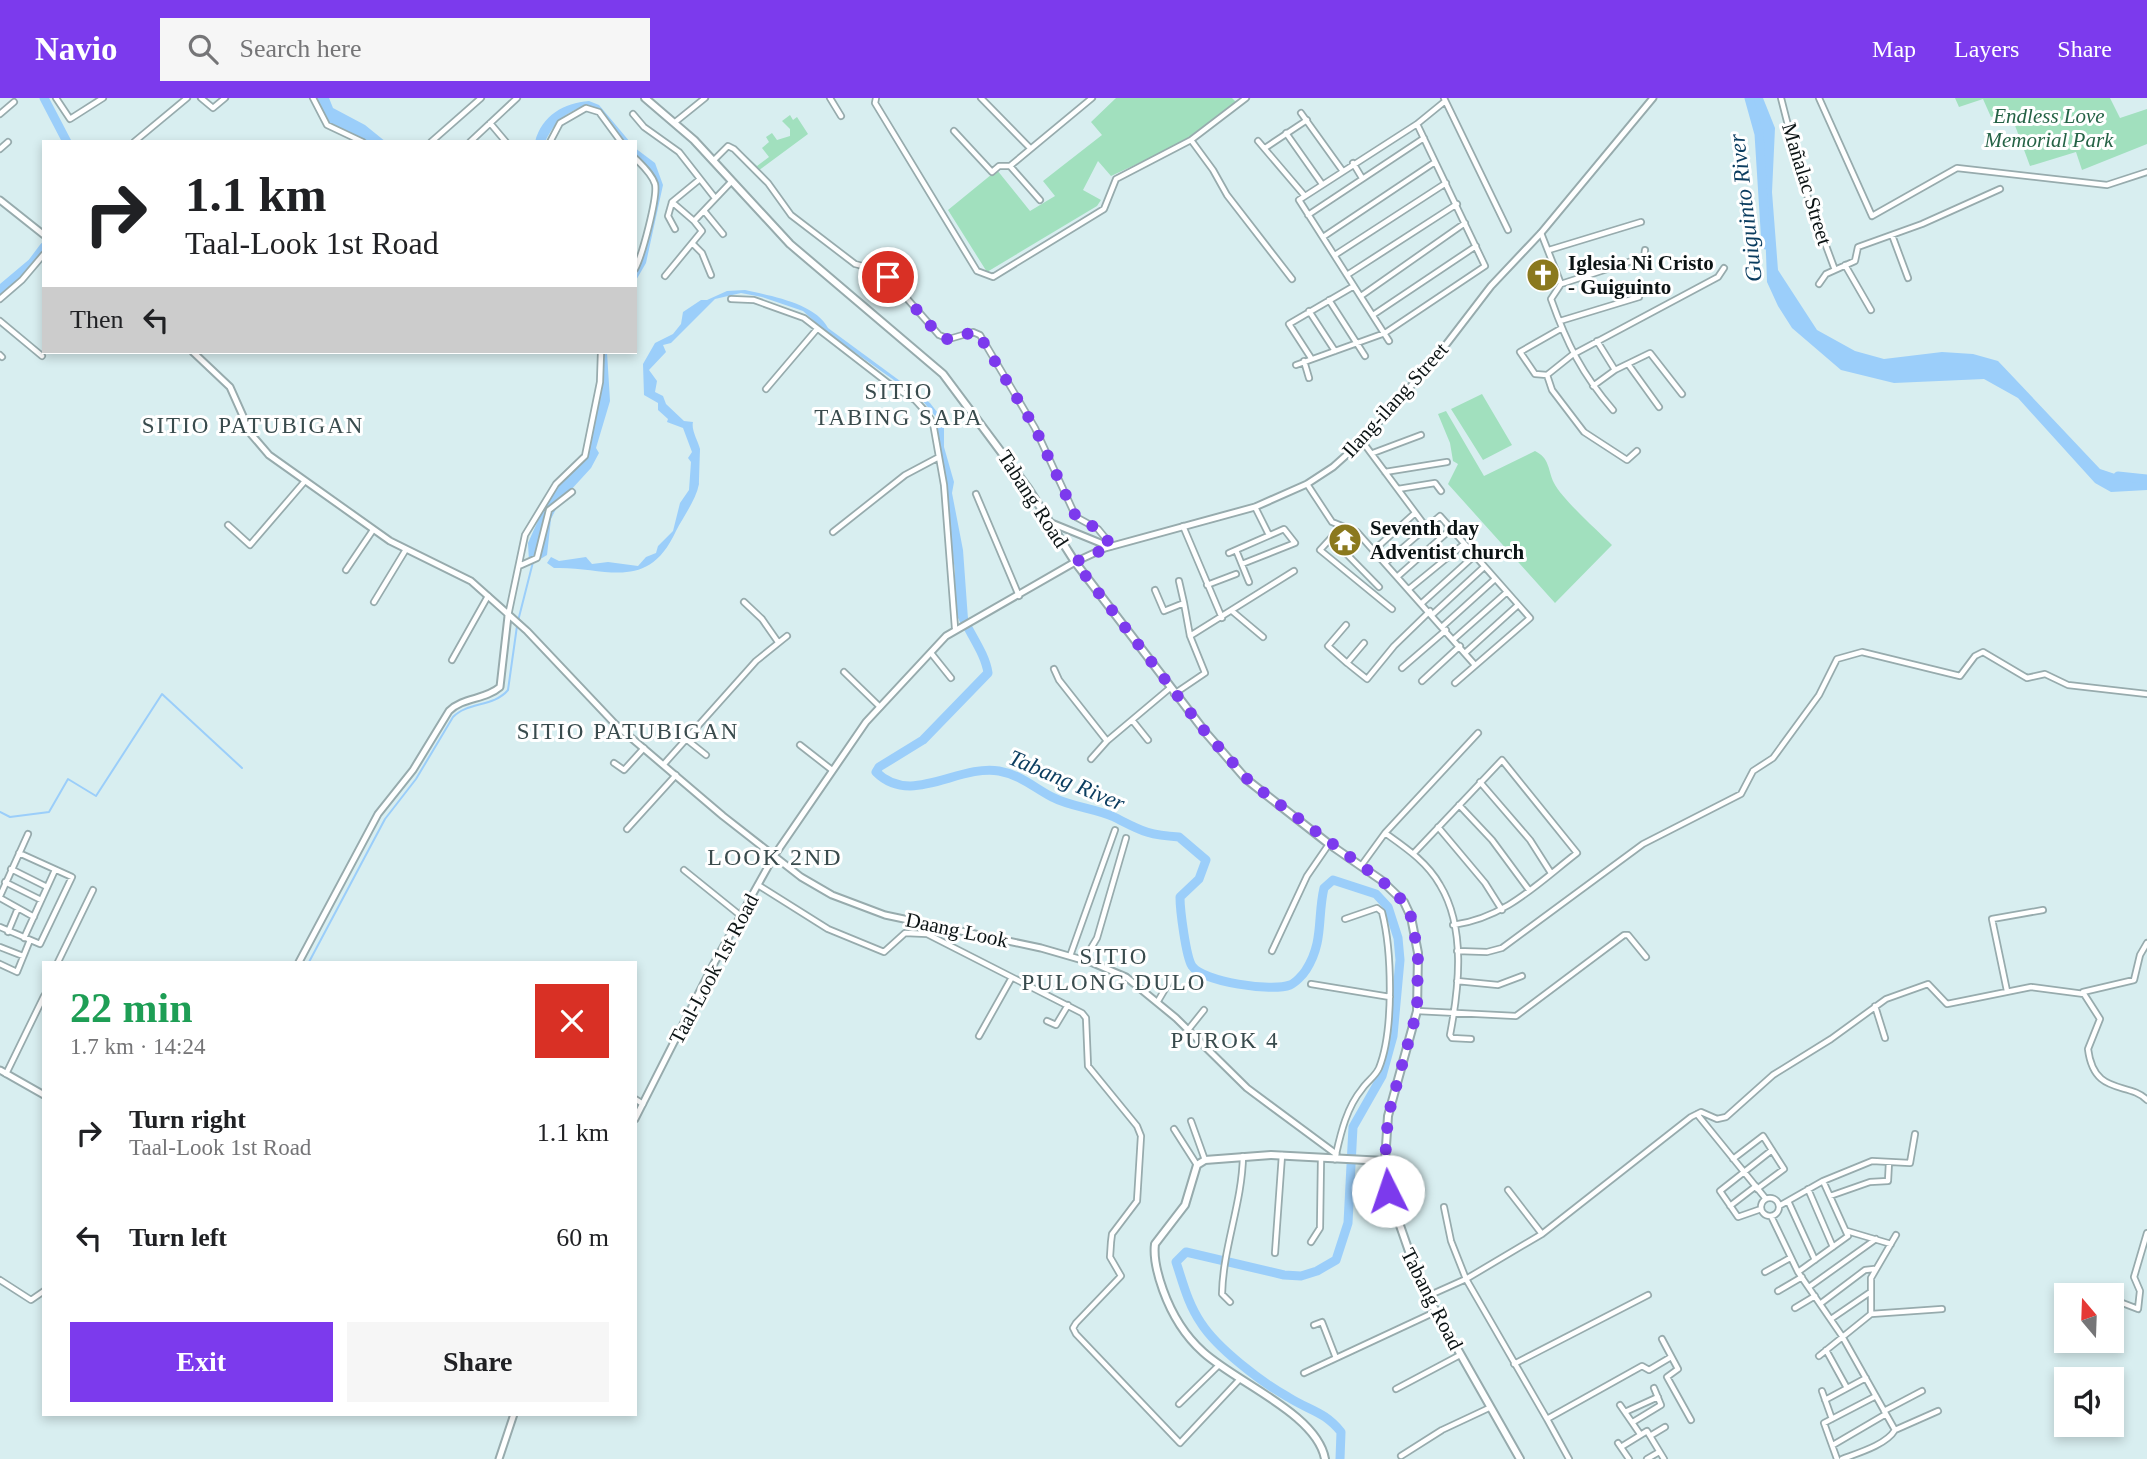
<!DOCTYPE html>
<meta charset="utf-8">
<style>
:root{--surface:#fff;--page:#f6f6f6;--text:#202124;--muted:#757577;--accent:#7c3aed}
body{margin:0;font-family:"Times New Roman",serif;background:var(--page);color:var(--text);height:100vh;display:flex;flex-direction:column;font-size:26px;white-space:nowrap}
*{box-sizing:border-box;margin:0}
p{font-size:23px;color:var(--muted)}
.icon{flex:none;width:38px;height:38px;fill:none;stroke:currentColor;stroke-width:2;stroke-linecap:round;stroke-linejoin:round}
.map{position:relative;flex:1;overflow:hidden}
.drawer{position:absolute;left:42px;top:863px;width:595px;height:455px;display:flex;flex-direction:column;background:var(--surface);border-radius:0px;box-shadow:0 4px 10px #0003}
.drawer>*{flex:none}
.top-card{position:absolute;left:42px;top:42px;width:595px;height:214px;border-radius:0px;box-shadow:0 4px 10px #0003;background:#fff;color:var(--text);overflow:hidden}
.needle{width:46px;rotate:341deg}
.controls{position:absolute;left:2054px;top:1185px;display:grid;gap:14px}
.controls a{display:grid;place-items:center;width:70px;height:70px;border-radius:0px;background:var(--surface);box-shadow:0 4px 10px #0003;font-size:35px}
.pin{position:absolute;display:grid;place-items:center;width:60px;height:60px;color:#fff;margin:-30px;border:4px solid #fff;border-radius:50%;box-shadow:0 2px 7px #0007}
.me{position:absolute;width:77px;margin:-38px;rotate:356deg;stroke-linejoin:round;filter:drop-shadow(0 0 5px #0008)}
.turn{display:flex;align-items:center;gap:24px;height:147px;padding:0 28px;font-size:32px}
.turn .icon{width:91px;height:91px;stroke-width:2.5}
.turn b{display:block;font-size:49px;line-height:60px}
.then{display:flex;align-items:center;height:66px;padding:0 28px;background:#0003;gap:14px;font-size:26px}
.round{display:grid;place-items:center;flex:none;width:74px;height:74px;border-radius:0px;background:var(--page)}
.head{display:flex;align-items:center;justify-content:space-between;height:119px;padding:0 28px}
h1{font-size:42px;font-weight:700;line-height:52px;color:#1e9e55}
.cta{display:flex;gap:14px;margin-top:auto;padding:14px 28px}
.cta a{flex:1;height:80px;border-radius:0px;background:var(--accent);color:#fff;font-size:28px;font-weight:700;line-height:80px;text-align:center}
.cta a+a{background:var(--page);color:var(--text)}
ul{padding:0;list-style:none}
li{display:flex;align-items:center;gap:21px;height:105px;padding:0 28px}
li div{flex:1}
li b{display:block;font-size:26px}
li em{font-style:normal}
header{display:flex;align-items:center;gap:42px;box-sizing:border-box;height:98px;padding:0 35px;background:var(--accent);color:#fff}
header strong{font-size:33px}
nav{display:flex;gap:38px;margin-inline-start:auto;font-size:24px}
.search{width:490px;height:63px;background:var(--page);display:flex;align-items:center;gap:18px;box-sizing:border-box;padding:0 24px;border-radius:0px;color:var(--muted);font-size:26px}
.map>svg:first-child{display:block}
</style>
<header>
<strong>Navio</strong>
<div class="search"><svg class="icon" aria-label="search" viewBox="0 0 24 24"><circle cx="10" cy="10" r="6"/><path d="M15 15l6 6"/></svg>Search here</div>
<nav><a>Map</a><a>Layers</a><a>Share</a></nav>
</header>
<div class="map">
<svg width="2147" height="1361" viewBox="0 0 2147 1361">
<rect width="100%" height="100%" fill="#d8eef0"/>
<path fill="#a1e0be" d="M1116 0H1232L1238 6 1189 42 1111 78 1098 63 1083 92 1101 102 1097 108 987 174 948 112 997 72 1030 113 1055 98 1043 83 1102 37 1091 24Z
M1955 0H2110L2120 20 2147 11V46L2082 72 2076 54 2030 68 2010 14 1991 19 1983 1 1959 9Z
M790 17 793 22 797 19 808 36 758 73 744 56 757 68 769 59 762 50 769 44 766 39 772 35 777 42 790 38V31L782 23Z
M1482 296 1512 347 1483 362 1451 311Z
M1446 313 1484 378 1535 353C1550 360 1548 373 1554 385 1562 401 1598 433 1612 447L1555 505 1448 386 1458 366 1453 363 1450 345 1438 316Z"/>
<path fill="#9bcefa" d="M315 0H329L333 10 365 27 386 44H369L327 24Z
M1748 0H1763L1775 30 1772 94 1778 172 1817 232 1855 253 1884 261 1942 254 1973 256 1998 263 2100 371 2130 381 2147 380V392L2111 394 2095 385 2018 300 1984 281 1894 285 1841 272 1792 230 1778 208 1767 184 1762 41Z
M589 3 599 7 630 44H623L600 15 587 8C566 13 554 25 545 44H535C542 17 564 5 589 3Z
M635 50 655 65 663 87 646 165 635 184 656 98 649 72 635 57Z
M745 192C773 198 816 206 828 230L930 305 944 323V349L954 384 952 395 963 452 968 521 960 524 955 509V473L935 318 922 302 826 234 803 213 762 199 741 195 715 201 671 245 663 247 666 254 649 272 657 283 655 294 663 298 666 306 684 323 693 324C691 332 698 343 700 351 700 353 699 382 699 386 696 402 683 419 676 433 647 496 605 468 554 470L547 465 551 459 559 463 586 459 592 466 608 464 638 468 646 459 656 455 658 448 673 433 680 405 689 392 691 364 688 360 692 354 683 330 667 324 668 321 658 312V305L644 297 643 266 655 245 673 236 681 226 683 214 701 202H707L727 193Z
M601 254H607L610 303 596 350 599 355 591 370 559 405 551 421 547 457 534 465 529 464 528 445 548 400 586 359 601 294Z"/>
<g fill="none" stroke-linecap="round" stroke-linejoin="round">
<path stroke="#9bcefa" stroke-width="2" d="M518 523 533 464
M0 714 10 719 49 714 68 681 96 698 162 596 242 670
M309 864 385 721 416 681 453 619C467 604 494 609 508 592L517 528"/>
<path stroke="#9bcefa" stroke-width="9" d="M44 0 67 44
M1749 0 1759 36 1766 147
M0 192 32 165 44 149
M2118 378 2147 381
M960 513C968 534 985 554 988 575L923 642 879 669 876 674C911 709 958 666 999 673 1021 677 1033 689 1052 699 1071 709 1094 710 1114 719 1142 733 1147 737 1179 739L1206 762 1199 781 1180 799C1180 812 1186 859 1192 868 1203 884 1272 894 1290 887 1295 885 1303 877 1306 872 1324 844 1317 820 1324 790L1333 782 1376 796 1388 809 1398 840 1400 862 1393 938 1382 978 1353 1029 1348 1125 1336 1162 1317 1173 1301 1178 1284 1177 1186 1154 1176 1164C1183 1185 1188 1206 1201 1225 1217 1250 1261 1284 1288 1299 1310 1313 1324 1313 1341 1334L1340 1361"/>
<defs>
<path id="minor" d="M56 0 70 21 103 0
M201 0 213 10 225 0
M313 0 327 27 363 44
M830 0 841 18
M876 0 875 5 977 173 993 179 1104 111 1116 81 1191 42 1246 0
M981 0 1030 50
M1444 0 1508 132
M1781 0 1803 86 1835 172
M1819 0 1872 118 1957 70 2107 87 2147 74
M1301 15 1342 72
M0 16 14 4
M633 16 644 29 679 54 715 100
M490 25 506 44
M674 25 705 0
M954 33 992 74 999 68H1010L1092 0
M1286 35 1322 86
M1191 42 1213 72 1227 97 1292 181
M1258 43 1304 97
M134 44 187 0
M431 44 481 0
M470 44 517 0
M550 44 560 25 586 10 599 14 621 44
M1265 50 1307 22
M0 51 8 44
M635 60C642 67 652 76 655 86 658 99 642 158 635 171
M713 63 728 48 734 51 768 85 791 117 855 166 878 172 888 179 939 237 949 241 973 234 980 237 1035 330 1076 419 1098 431 1112 448
M1353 65 1362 80
M1010 68 1040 102
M672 104 694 123 731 84
M705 114 723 136
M1308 117 1424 40
M675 131 668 118 672 104 700 81
M1541 135 1561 186 1551 201C1567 246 1582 276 1613 312
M1892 137 1908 180
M1323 139 1435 64
M692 145 702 155 711 177
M1549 152 1641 124
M1335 157 1446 85
M1845 167 1871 212
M1347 177 1457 106
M665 178 702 133 694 123
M1561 186 1644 159 1645 152
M1819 186 1826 176 1855 163 1858 149 1922 126 2000 91
M1361 198 1465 125
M0 201 22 182 44 156
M731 201 754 202 804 220 888 285 915 302 927 315 933 325 944 387 955 530
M1329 202 1365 258
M1309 213 1335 253
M1373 217 1476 148
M0 223 42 258
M1560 223 1639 199
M1562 230 1520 254 1535 276 1547 277 1572 257 1718 179 1724 170
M1389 243 1299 102 1417 26 1444 4
M1597 243 1615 272
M0 257 2 259
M1311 260 1289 226 1354 188
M1304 263 1309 280
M1628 266 1659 309
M1296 267 1385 235 1485 168 1417 26
M1547 277 1552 292 1584 334 1627 362 1637 353
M1593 288 1615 272 1650 255 1682 296
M766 291 817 231
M1362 343 1426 429
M1373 355 1421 337
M1385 374 1447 364
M1307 386 1332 424 1342 428 1320 452 1392 511
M1398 391 1435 385 1441 393
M976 396 1019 498
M1255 409 1269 437
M228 427 250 447 305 383
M1183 428 1222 520
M1342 428 1357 434 1475 567
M833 434 905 377 937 360
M1331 440 1379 489
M1236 452 1249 484
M1374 452 1414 416
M1229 455 1284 431 1295 445 1242 466
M1385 465 1440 418 1530 520 1455 585
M519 468 537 460 549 412 572 394
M346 472 373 432
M1397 479 1451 431
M1179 483 1184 505
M1207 487 1236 476
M1409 491 1464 446
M1155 492 1164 513 1184 505 1190 538 1205 575 1174 596
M374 504 405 453
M744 504 762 521 778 544
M1422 505 1474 458
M1232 513 1263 539
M1433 516 1484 469
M508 518 525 437 556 386 585 358 600 284 601 254
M1346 527 1328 548 1347 565 1364 545
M1443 528 1495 481
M1190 538 1294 473
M1454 541 1507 494
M931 555 951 580
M1465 555 1518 507
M452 562 488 498
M1347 565 1367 581 1394 548 1430 513
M1402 570 1446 532
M1054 571 1059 582 1107 643 1170 590
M844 574 880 609
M1422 583 1460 548
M1132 622 1148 642
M686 641 706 657
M800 647 832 672
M1091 661 1107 643
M614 665 624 672 644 650
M664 666 756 563 787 538
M1480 684 1530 742 1551 775
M1459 707 1492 742 1529 792
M1438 729 1485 785 1502 812
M627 731 676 677
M1385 735C1406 750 1427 764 1440 787 1466 830 1459 890 1450 937L1452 940 1471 941
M1414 755 1502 662 1577 755C1537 786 1505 820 1453 827
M1361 768 1385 735 1478 635
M11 771 47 789
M684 772 741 818
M5 784 41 802
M758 787 828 831 884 854 905 835 927 836
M0 798 28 736
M0 800 34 819
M930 826 927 836 1082 915 1086 920 1088 968 1137 1028 1141 1038 1137 1103 1112 1136 1111 1144 1110 1159 1121 1178 1076 1225 1073 1230 1076 1236 1180 1345 1239 1282
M0 829 40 846 72 779 19 755
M8 834 18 810
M24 840 55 772
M0 849 23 858
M1272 853 1307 778 1329 746
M1457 853 1487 854 1502 850 1643 746 1741 696 1753 673 1773 660 1819 597 1837 561 1862 554 1960 578 1975 558 1983 554 2027 580 2045 576 2068 587 2147 596
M1070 858 1115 732
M1084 862 1097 840 1126 740
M58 864 93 792
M0 866 17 874 30 842
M1457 883 1498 887 1522 878
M1311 886 1390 899
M2007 893 1992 821 2043 812
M2083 894 2134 882 2140 857 2147 845
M1158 903 1171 881
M1875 908 1885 940
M1417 913 1516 918 1624 837H1628L1646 859
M1047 923 1056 927 1068 907
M1188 932 1204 912
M979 938 1011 881
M6 976 44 898
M635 1001 643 1006
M1697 1016 1766 1101
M1191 1023 1205 1062
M1174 1031 1197 1067
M1336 1056C1341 1034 1347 1009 1362 991 1367 983 1375 979 1379 970 1394 933 1392 853 1382 814L1377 810 1345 821
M1733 1061 1763 1038 1784 1071 1757 1091
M1808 1091 1833 1149
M1508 1092 1542 1136
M1830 1098 1870 1084 1888 1083 1889 1064
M1761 1109a9 9 0 1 1 18 0a9 9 0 1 1-18 0Z
M1788 1103 1815 1162
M1730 1108 1756 1088
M1779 1108 1823 1083 1872 1063 1910 1065 1915 1036
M1444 1109 1451 1143 1466 1181 1547 1321 1642 1268 1649 1272 1671 1259
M1761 1111 1738 1119 1720 1093 1772 1052
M1771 1118 1798 1174 1842 1238 1895 1332
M1847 1133 1891 1146
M1311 1144 1320 1130 1321 1061
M1275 1155 1282 1057
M1765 1174 1790 1160
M1798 1174 1848 1138 1823 1083
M0 1182 31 1202 44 1193
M1809 1189 1876 1141
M1778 1193 1802 1179
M2099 1196 2102 1197
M1428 1198 1466 1181 1542 1136 1691 1019 1701 1014 1717 1021 1726 1019 1773 977 1831 941 1886 901 1928 886 1947 906 2031 889 2084 896 2100 921 2088 951C2094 999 2129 983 2147 1002
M2112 1201 2138 1211 2140 1193 2134 1179 2147 1135
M1230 1204 1222 1196C1223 1149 1242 1106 1243 1058
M1820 1206 1865 1172 1874 1171
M1795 1210 1815 1198
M1871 1216V1180L1896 1137
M1831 1221 1869 1195
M1314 1227 1322 1224 1336 1260
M1662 1241 1678 1271 1667 1279 1691 1322
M1826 1252 1847 1290
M1819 1258 1871 1216 1942 1211
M1514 1266 1648 1197
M1304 1275 1435 1214
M1396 1291 1460 1257
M1822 1293 1832 1321
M1825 1302 1866 1280
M1179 1306 1219 1267
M1620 1307 1640 1336
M1884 1313 1922 1293
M1625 1314 1658 1299
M1547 1321 1569 1361
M1633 1324 1661 1307 1654 1290
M1650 1338 1665 1329
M1618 1345 1629 1361
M1833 1347 1886 1316
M1621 1349 1647 1333 1664 1361
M1401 1358 1442 1332 1489 1310
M1647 1361 1659 1354
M1837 1361 1824 1325 1876 1298
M1842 1361C1858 1355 1886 1347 1895 1332L1938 1313"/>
<path id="tertiary" d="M0 102 44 137
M193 254 230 289 251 336 269 357 390 443 471 483 527 533 615 626 723 718 801 779 832 797 885 817 1041 850 1093 865 1126 879 1176 920 1247 990 1336 1056 1335 1061
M1049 424 1103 446 1105 450
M299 864 378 716 413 672 449 613C463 599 485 602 500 589L508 518
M0 972 44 997
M635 1021 712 869 774 758 866 624 946 538 1075 464 1105 450 1255 409 1307 386 1333 369 1362 343 1435 261 1491 188 1541 135 1653 0
M499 1361 514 1316"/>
<path id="secondary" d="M645 0 694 42 790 146 943 276 1028 390 1075 464 1206 635 1246 681 1329 746 1381 782 1404 804 1411 819 1418 855 1417 913 1388 1018 1385 1063 1388 1093 1420 1185 1520 1361
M1325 1361C1317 1316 1237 1285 1203 1254 1184 1237 1172 1217 1163 1192 1158 1178 1153 1161 1155 1146L1185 1107 1197 1067 1205 1062 1271 1057 1385 1063"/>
</defs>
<use href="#minor" stroke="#97abad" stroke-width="8"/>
<use href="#tertiary" stroke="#97abad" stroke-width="9"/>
<use href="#secondary" stroke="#97abad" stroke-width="10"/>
<use href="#minor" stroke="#fff" stroke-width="4.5"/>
<use href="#tertiary" stroke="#fff" stroke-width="5"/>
<use href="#secondary" stroke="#fff" stroke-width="6"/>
</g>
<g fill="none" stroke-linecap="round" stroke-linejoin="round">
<path stroke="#7c3aed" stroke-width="12" stroke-dasharray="0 21.6" d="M888 179 939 237 949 242 973 234 979 237 1035 330 1076 419 1098 431 1112 448 1075 464 1206 635 1251 685 1381 782 1404 804 1411 819 1418 855 1417 913 1388 1018 1385 1063 1388 1093"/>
</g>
<defs>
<symbol id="church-disc" viewBox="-11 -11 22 22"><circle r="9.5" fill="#8b791e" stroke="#fff"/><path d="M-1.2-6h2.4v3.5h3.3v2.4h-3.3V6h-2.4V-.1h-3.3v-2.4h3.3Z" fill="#fff"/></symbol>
<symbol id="temple-disc" viewBox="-11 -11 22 22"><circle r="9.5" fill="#8b791e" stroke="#fff"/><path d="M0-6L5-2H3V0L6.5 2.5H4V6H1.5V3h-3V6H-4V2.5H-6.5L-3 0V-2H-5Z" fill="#fff"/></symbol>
</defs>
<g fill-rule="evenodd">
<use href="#church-disc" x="1524" y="158" width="38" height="38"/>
<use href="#temple-disc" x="1326" y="423" width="38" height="38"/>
</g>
<g text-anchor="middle" stroke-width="6" stroke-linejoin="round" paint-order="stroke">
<g font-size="21" font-style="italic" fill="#256346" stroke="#fff">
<text x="2049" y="25">Endless Love<tspan x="2049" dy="24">Memorial Park</tspan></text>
</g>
<g font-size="21" fill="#0c1415" stroke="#fff">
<text transform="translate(1807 86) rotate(73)" y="7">Mañalac Street</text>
<text transform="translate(1395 302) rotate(-48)" y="7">Ilang-ilang Street</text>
<text transform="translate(1033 401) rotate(57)" y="7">Tabang Road</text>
<text transform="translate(957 832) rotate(12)" y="7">Daang Look</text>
<text transform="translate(714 871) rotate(-62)" y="7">Taal-Look 1st Road</text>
<text transform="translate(1432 1201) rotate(63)" y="7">Tabang Road</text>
</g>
<g font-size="21" font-weight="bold" fill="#0c1415" stroke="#fff" text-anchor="start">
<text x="1568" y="172">Iglesia Ni Cristo<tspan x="1568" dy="24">- Guiguinto</tspan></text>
<text x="1370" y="437">Seventh day<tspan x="1370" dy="24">Adventist church</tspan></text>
</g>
<g font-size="23" font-style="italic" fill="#0a3c5f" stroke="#fff">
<text transform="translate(1745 110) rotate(-97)" y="8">Guiguinto River</text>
<text transform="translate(1067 682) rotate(23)" y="8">Tabang River</text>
</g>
<g font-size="23" letter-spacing="2" fill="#394b4d" stroke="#fff">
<text x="899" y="301">SITIO<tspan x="899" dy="26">TABING SAPA</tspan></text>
<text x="253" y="335">SITIO PATUBIGAN</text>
<text x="628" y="641">SITIO PATUBIGAN</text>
<text x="1114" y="866">SITIO<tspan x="1114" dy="26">PULONG DULO</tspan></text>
<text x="1225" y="950">PUROK 4</text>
</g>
<g font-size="24" letter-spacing="2" fill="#394b4d" stroke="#fff">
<text x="775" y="767">LOOK 2ND</text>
</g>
</g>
</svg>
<div class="controls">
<a><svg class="needle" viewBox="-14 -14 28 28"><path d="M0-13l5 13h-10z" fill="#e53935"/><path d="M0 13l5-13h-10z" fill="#757577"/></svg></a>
<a><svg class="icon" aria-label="sound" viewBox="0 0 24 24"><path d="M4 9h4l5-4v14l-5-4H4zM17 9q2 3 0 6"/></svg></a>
</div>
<div class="pin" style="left:888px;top:179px;background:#d93025"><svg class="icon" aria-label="arrive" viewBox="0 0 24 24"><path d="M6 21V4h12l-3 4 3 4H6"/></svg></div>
<svg class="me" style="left:1388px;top:1093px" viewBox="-20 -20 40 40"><circle r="19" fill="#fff"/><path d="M0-13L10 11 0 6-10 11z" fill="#7c3aed"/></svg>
<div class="top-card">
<div class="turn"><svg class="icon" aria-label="right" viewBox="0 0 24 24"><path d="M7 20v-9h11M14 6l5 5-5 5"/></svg><div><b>1.1 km</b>Taal-Look 1st Road</div></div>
<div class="then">Then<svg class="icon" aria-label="left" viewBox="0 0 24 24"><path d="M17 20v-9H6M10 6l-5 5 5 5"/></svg></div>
</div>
<section class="drawer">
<div class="head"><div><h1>22 min</h1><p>1.7 km · 14:24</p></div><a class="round" style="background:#d93025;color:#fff"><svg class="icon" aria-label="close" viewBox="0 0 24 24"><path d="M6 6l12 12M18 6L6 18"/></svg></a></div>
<ul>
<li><svg class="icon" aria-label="right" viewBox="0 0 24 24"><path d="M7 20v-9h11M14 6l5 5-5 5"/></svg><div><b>Turn right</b><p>Taal-Look 1st Road</p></div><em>1.1 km</em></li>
<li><svg class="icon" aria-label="left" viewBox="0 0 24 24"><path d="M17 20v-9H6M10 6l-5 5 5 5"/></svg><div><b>Turn left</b></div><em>60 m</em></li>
</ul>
<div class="cta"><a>Exit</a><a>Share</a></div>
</section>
</div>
